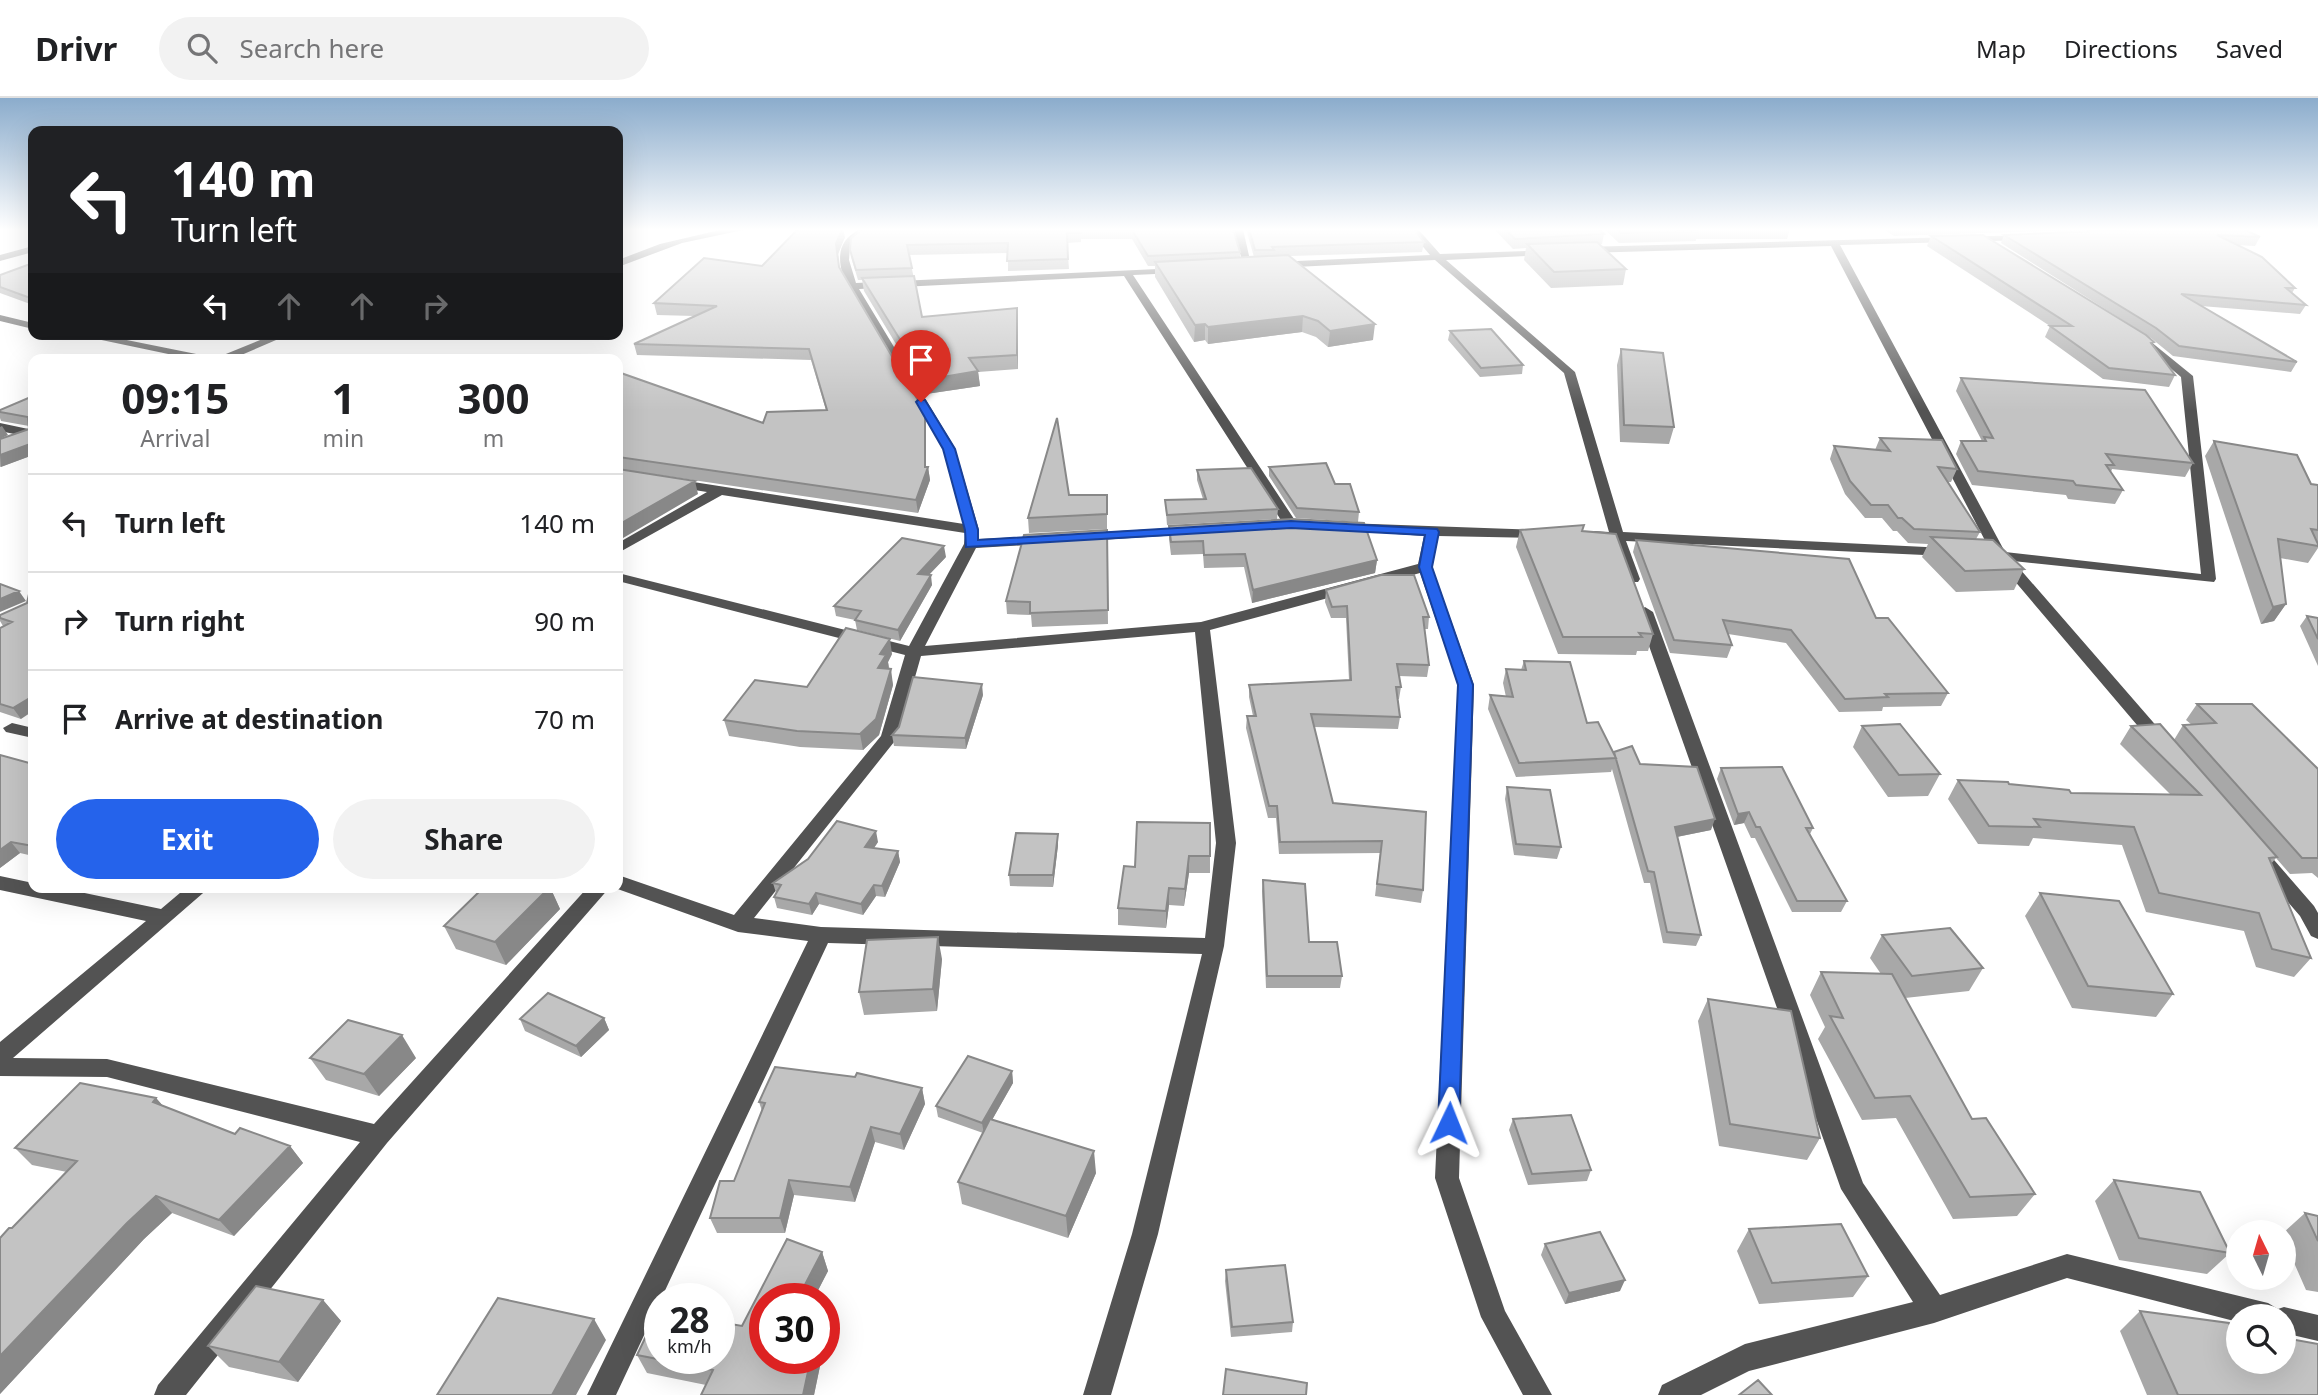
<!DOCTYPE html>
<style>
:root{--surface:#fff;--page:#f2f2f2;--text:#202124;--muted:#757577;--line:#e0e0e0;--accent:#2563eb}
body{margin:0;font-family:"Noto Sans",sans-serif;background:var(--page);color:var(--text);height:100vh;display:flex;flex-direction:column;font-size:26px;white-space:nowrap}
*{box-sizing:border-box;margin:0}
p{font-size:23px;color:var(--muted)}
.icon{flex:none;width:38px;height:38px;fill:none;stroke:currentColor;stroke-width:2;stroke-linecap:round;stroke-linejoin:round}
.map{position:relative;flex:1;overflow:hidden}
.side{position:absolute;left:28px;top:256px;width:595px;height:539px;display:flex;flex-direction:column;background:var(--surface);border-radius:14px;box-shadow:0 7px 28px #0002}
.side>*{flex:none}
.guide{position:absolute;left:28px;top:28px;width:595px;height:214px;border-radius:14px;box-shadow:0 7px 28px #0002;background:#202124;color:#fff;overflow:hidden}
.needle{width:46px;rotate:355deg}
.buttons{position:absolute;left:2226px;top:1122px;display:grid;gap:14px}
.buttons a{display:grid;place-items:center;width:70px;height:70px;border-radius:50%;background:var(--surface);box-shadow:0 7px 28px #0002;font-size:35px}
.speed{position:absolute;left:644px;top:1185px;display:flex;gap:14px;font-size:35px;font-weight:700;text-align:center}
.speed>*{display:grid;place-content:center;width:91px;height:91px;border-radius:50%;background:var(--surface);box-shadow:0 7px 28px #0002;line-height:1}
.speed small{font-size:18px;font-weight:400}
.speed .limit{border:10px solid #d22;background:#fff;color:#111}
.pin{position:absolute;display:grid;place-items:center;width:60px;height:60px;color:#fff;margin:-72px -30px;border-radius:50% 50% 50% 0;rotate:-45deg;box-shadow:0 0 7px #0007}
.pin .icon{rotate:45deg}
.me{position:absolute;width:77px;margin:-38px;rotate:2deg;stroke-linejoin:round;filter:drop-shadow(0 0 5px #0008)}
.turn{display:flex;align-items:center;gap:24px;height:147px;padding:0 28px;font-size:32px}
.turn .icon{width:91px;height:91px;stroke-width:2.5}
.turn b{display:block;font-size:49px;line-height:60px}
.lanes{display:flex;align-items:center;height:66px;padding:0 28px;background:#0003;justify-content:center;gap:35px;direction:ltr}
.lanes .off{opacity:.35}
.eta{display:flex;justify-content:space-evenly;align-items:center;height:119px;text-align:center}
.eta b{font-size:42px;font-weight:700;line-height:49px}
.button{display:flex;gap:14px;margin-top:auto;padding:14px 28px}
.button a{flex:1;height:80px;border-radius:42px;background:var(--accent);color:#fff;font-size:28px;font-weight:700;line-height:80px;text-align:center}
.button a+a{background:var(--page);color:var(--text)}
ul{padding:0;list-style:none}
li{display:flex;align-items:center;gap:21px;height:98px;padding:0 28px;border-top:2px solid var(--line)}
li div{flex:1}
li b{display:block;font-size:26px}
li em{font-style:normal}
header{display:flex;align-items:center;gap:42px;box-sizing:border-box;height:98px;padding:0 35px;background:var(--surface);border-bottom:2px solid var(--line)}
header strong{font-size:33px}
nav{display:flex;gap:38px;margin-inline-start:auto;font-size:24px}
.search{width:490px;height:63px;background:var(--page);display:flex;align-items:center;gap:18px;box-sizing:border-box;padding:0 24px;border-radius:38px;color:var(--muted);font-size:26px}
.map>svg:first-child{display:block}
</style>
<header>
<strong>Drivr</strong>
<div class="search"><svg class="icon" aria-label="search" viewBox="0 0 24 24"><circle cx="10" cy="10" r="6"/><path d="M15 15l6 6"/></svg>Search here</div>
<nav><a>Map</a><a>Directions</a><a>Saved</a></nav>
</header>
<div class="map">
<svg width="2318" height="1297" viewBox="0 0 2318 1297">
<rect width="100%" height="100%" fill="#fff"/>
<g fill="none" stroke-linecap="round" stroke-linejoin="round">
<path fill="#535353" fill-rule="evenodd" d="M724 131H748L682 145 618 169V162L660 146Z
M860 131H872L850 148 849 162 856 185 1180 170 1182 172 1177 175 1133 177 1298 427 1291 431 1286 430 1124 178 859 191 955 350 979 432 978 441 1045 438 1052 442 1045 446 976 450 925 548 1201 524 1418 466 1424 438 1340 432V426L1345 425 1540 432 1547 436 1540 440 1438 438 1432 469 1474 587 1459 1080 1505 1213 1552 1297H1523L1481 1219 1435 1080 1458 587 1420 475 1210 532 1236 745 1224 848 1158 1136 1111 1297H1083L1132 1136 1202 856 828 845 616 1297H587L808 843 738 834 612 789H618V777L734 817 881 638 905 557 618 483V475L909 548 964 446 965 435 722 397 618 455V445L707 394 669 388 667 385 674 381 964 426 943 350 843 178C837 157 839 142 860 131ZM1195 534 1216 745 1205 840 821 829 754 820 898 639 921 558Z
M1233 131H1243L1252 171 1244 169Z
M1408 131H1418L1440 156 1551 152V156L1548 157 1446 162 1575 274 1623 434 1946 450 1953 454 1946 458 1626 443 1640 481 1638 484H1628L1611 442 1593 441 1586 437 1593 433 1609 434 1564 275 1435 162 1275 170 1270 167 1275 164 1430 157Z
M2030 137 2032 139 2027 142 1840 147 2005 454 2201 476 2181 279 2136 241 2145 239 2193 278 2216 481 2214 484 2013 463 2166 639 2169 643 2160 649 2154 647 1996 461 1983 459 1981 456 1990 452 1831 148 1583 155 1578 152 1583 149Z
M33 148V154L0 163V157Z
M0 217 33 225V231L0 223Z
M73 236H97L216 260 275 236H290L232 261H192Z
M0 325 33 332V340L0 333Z
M1191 429 1196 430V436L1083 443 1076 439 1083 435Z
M1645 509 1653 514 1863 1085 1940 1197 2067 1156 2268 1205 2278 1211 2284 1209 2318 1217V1243L2284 1235V1218H2238V1224L2067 1180 1934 1225 1749 1273 1701 1297H1658L1662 1287 1745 1246 1913 1204 1841 1091 1637 514Z
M12 625 33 630V640L6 634 3 630Z
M2261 753 2268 755 2314 808 2318 815V841L2311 838 2300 818 2254 765 2251 760 2254 755Z
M0 778 33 785V789H56L161 811 187 789H210L13 960 107 961 374 1026 588 789H610L387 1045 186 1297H154L158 1287 360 1044 107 979 0 978V944L146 823 0 792Z"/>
</g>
<path fill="#a8a8a8" d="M863 131H1233L1240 154V159H1254L1246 131H1414L1424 144 1422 154 1290 158 1373 242 1328 249 1316 239 1302 234 1208 246 1205 242 1194 244 1155 179V168H1148L1132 141H1081V144L1067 145 1069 171 1008 173V155L909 157 922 219 1018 224V271L978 274 980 288 926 296 864 193 862 182H858L852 162 850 152Z
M1494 131H1599L1604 136 1602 146H1599L1626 171 1623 187 1551 190 1524 162 1526 150 1513 151Z
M1604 131H1790L1787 141H1696V143L1619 145Z
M1883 131H2105L1894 138Z
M2131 132 2260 139 2255 148 2237 147 2295 190 2292 195 2306 207 2300 216 2201 208 2297 264 2291 274 2173 258 2151 240 2001 145 2004 137Z
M1931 138 2153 247 2175 277 2169 289 2103 281 2045 239 2050 228 1927 148Z
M845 139 838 156 839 169 926 326V369H928L930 382 918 415 618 371V274L763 325 826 312 811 262 637 257 634 246 695 218 657 217 654 205Z
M33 165V207L0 195V177Z
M1450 233 1523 267 1522 276 1480 279 1448 242Z
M1621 251 1674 329 1669 346 1620 344 1617 267Z
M1961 280 2193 365 2185 379 2112 371 2111 374 2123 392 2115 406 2068 401 2066 397 1972 387 1956 356 1961 343H1982L1956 293Z
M33 298V357L0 369V341L29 331V328L1 323 0 320V312Z
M1880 340 1957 371 1951 384H1948L1980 434 1976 441 2024 471 2014 492 1956 494 1922 459 1928 446 1908 445 1897 433H1893L1882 420H1865L1845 396 1830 361 1834 348 1875 352Z
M2214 343 2311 386 2318 387V450L2308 465 2280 460 2286 506 2274 523 2261 526 2205 358Z
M1269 369 1335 386 1359 414 1358 424 1296 420 1269 378Z
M1197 372 1278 411 1277 421 1167 427 1165 402 1203 401 1197 382Z
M1107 397V431L1029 435 1028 420Z
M1169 428 1377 462 1375 475 1252 505 1244 469 1204 470 1203 456 1171 457 1169 441Z
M1107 432 1108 526 1032 529 1031 517 1007 516 1006 503Z
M1520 432 1582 433 1653 536 1648 553H1637L1636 557 1558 556 1516 449Z
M1636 442 1876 520 1948 595 1941 608 1883 609 1882 613 1839 614 1786 545 1728 536 1732 547 1727 560 1670 555 1633 454Z
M946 459 929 477 932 487 900 543 857 532 855 522 836 518 834 508Z
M1326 492 1429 519 1428 531H1424L1429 567 1427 579 1399 578 1401 589 1399 601H1398L1400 619 1398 631 1314 629 1333 705 1426 714 1423 792 1421 805 1375 798 1380 755 1279 756 1276 720H1268L1246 630 1247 618H1253L1249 599V587L1349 582 1346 520H1331L1325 504Z
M27 505 21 621 0 614V530L3 528 0 523V517Z
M2307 518 2318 520V568L2300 528Z
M892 556 888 564 893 587 879 637 863 652 800 649 729 638 724 622Z
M1524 563 1587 625 1614 655 1640 666 1711 732 1677 739 1701 837 1696 848 1663 845 1650 785H1644L1612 671 1611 674 1516 679 1488 611 1490 597 1506 599 1503 585 1506 571 1521 572Z
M983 597 966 651 894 648 892 637Z
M2197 606 2318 671V780L2312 775 2290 776 2276 760 2271 766 2311 860 2294 879 2256 869 2244 833 2146 814 2122 747 2033 740 2029 748 1978 746 1948 701 1958 682 2009 686 2071 695 2170 696 2120 646 2131 628 2174 642 2183 627H2192L2186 622Z
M1862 628 1940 676 1928 698 1888 699 1853 649Z
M33 666V758L20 755 0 770Z
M1721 670 1813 730 1810 736 1847 803 1841 814H1792L1755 740H1751L1744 725 1734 727 1717 681Z
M1507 689 1561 749 1557 761 1514 757 1505 701Z
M1210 725V775H1189L1184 808 1169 807 1166 830 1118 827V810L1135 769Z
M1058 736V747L1053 789 1010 788 1009 777Z
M878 744 874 750 898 753 900 764 885 799 876 798 863 817 819 806 812 817 777 810 774 799 776 795 773 785Z
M1263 782 1309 844 1342 878 1340 890H1266L1262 793Z
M550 789 560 811 506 867 456 851 444 828Z
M2040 795 2173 896 2156 919 2072 910 2025 818Z
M1882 837 1983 870 1969 893 1905 900 1972 1021 2035 1096 2017 1118 1953 1121 1896 1020 1862 1022 1818 941 1825 929 1810 897 1821 874 1881 876 1870 860Z
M942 861 937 913 864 917 859 894Z
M1708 901 1820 1040 1807 1062 1719 1048 1698 923Z
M604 920 609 932 581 959 525 933 520 921Z
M310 960H416L379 998 326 982Z
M1012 973 1013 985 992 1022 1096 1075 1068 1140 962 1106 958 1084 983 1035 938 1019 936 1008Z
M922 990 925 1006 904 1052 875 1044 855 1104 794 1097 785 1135H717L710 1120 734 1083 762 1013 759 1004Z
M156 1000 163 1008 235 1036 290 1048 303 1065 234 1138 172 1115 144 1141 0 1296V1140L12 1130 67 1074 32 1067 15 1050Z
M1513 1021 1591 1072 1587 1083 1528 1087 1509 1032Z
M2114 1082 2230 1155 2207 1176 2119 1162 2095 1103Z
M2305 1115 2318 1118V1194L2306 1192 2284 1142V1134Z
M1749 1131 1868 1178 1853 1199 1759 1206 1737 1153Z
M787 1141 822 1154 828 1173 814 1200H765V1260H817L820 1268 814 1297H701L706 1287 647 1275 637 1257 658 1213H660V1260H719V1224L742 1228Z
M1545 1146 1620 1193 1565 1206 1541 1157Z
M1226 1172 1293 1224 1292 1234 1231 1239 1225 1183Z
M323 1202 341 1223 298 1284 229 1269 208 1248Z
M2140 1213 2232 1232 2318 1297H2147L2120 1233Z"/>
<path fill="#888" d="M842 131H843L845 139 838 156 836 146Z
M1017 210 1018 224V271L1017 257Z
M1303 218 1302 234 1208 246V229Z
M1205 226V242L1194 244 1195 227Z
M1375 226 1373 242 1328 249 1330 233Z
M978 273 980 288 926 296 925 282Z
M925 314 926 326V374L928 369 930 382 918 415 916 402 925 369Z
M2 328 8 337 0 341V329Z
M33 345V357L1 369 0 357Z
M695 383 698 396 618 443V427Z
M944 448 946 459 919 487 918 476Z
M1377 462 1375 475 1252 505 1253 492Z
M931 477 932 487 900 543 898 532Z
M19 493 26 503 0 514V501Z
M2286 506 2274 523 2261 526 2273 509Z
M890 541 892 556 888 564 889 573 878 570 880 556Z
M891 571 893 587 879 637 863 652 860 636Z
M982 586 983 597 966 651 965 640Z
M33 598V613L21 621 13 610Z
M1749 714 1744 725 1734 727 1738 716Z
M1715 721 1711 732 1671 740 1675 729Z
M876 733 878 744 867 760 865 749Z
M1058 736V747L1053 789V777Z
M11 744 20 755 0 770V752Z
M898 753 900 764 885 799 882 788Z
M1189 758V775L1184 808 1185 791Z
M874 787 876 798 863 817 861 806Z
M550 789 560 811 506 867 495 844Z
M1169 790V807L1166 830V813Z
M816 795 819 806 812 817 809 806Z
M938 839 942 861 937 913 933 891Z
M604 920 609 932 581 959 576 948Z
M402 937 416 960 379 998 364 976Z
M1012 973 1013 985 984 1036 982 1025Z
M922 990 925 1006 904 1052 900 1036Z
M156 1000 171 1017 153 1004Z
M871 1029 875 1044 855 1104 850 1089Z
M290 1048 303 1065 234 1138 219 1122Z
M1094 1053 1096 1075 1068 1140 1066 1118Z
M789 1082 794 1097 785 1135 780 1120Z
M156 1098 172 1115 144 1141 0 1296V1258L127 1125Z
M822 1154 828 1173 814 1200H798Z
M1625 1182 1620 1193 1565 1206 1569 1195Z
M323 1202 341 1223 298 1284 279 1264Z
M594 1221 606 1242 576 1297H552Z
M811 1260H817L820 1268 814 1297H803Z"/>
<path fill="#c3c3c3" stroke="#888" stroke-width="2" d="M798 131H842L836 146 839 169 925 314V369H928L916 402 618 359V274L763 325 767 314 827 312 809 251 634 246 717 208 654 205 704 160 762 168Z
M863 131H1233L1240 154 1148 158 1132 132H1081V135H1067L1068 161 1007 163 1008 145 907 147 912 170 856 172 850 152 851 140Z
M1249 131H1414L1424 144 1272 149 1274 152H1255Z
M1505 131H1599L1604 136 1515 141Z
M1617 131H1790H1697L1698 133 1621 135Z
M2137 131H2243L2260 139 2217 137 2262 159 2295 190H2286L2306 207 2181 196 2297 264 2179 248 2156 230 2004 137Z
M1983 137 2146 237 2154 244 2151 245 2175 277 2109 270 2050 228H2072L1931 138Z
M1597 144 1626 171 1554 174 1527 146Z
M1288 157 1375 226 1330 233 1318 223 1303 218 1208 229 1205 226 1195 227 1155 164Z
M33 165V201L0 189V177Z
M914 178 922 219 1017 210V257L969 260 978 273 925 282 862 180Z
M1491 231 1523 267 1481 270 1450 233Z
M1621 251 1663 255 1674 329 1624 327Z
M1961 280 2145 292 2193 365 2106 356 2114 367H2106L2123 392 2076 387 2073 383 1978 373 1961 343H1986L1984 339 1993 340Z
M33 298V345L0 357V341L29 331 28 319 0 314V312Z
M1057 320 1069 397H1107V416L1028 420Z
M1880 340 1942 342 1957 371 1938 369 1980 434 1914 431 1902 420H1898L1888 407H1871L1850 383 1834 348 1890 353Z
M2214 343 2297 357 2311 386 2318 387V432L2311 431 2318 446V448L2278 441 2286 506 2273 509Z
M1326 365 1335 386H1350L1359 414 1297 410 1269 369Z
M1251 370 1278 411 1167 417 1165 402 1206 401 1197 372Z
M618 371 695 383 618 427Z
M1292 421 1364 425 1377 462 1253 492 1245 456 1204 457 1203 443 1171 444 1169 428Z
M1584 427 1582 433 1616 436 1653 536 1639 535 1642 539H1563L1520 432Z
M1107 432 1108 512 1030 515V504L1006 503 1024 437Z
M1931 439 1993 442 2024 471 1965 473Z
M902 440 944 448 918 476 931 477 898 532 855 522 861 513 834 508Z
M1636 442 1849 461 1876 520H1888L1948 595 1885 596 1888 599 1845 601 1791 532 1723 522 1732 547 1674 542Z
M1381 477H1414L1429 519H1423L1429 567 1397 566 1401 589H1396L1400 619 1311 616 1333 705 1426 714 1423 792 1377 786 1382 743 1280 744 1277 708H1269L1247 618H1256L1249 587 1351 582 1347 508 1332 509 1326 492Z
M0 486 19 493 0 501Z
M29 496 33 498V598L13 610 0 606V530L12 524 0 520V517L27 505Z
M2307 518 2318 520V541Z
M846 530 890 541 880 556 886 557 878 570 891 571 876 621 860 636 797 633 724 622 755 582 807 589Z
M1524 563 1570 564 1587 625 1598 624 1616 660 1519 665 1490 597 1513 599 1506 571 1526 572Z
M913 579 982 586 965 640 892 637 899 629Z
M2197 606H2252L2318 671V760H2302L2183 627 2216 625Z
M1900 626 1940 676 1899 677 1862 628Z
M2160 626 2277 759 2269 760 2311 860 2272 851 2259 815 2159 795 2134 729 2034 721 2040 729 1989 728 1958 682 2008 684 2009 686 2069 692 2071 695 2201 697 2131 628Z
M1632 648 1640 666 1697 669 1715 721 1675 729 1701 837 1667 834 1654 774 1648 773 1614 654Z
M0 657 33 666V748L11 744 0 752Z
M1782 669 1813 730H1806L1847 803H1797L1760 729H1756L1749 714 1738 716 1721 670Z
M1507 689 1550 692 1561 749 1516 746Z
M837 723 876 733 865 749 898 753 882 788 874 787 861 806 816 795 809 806 774 799 781 787 773 785 808 761Z
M1137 724 1210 725V758H1189L1185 791 1169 790 1166 813 1118 810 1124 768 1135 769Z
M1016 735 1058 736 1053 777H1009Z
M1263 782 1305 786 1309 844H1337L1342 878H1267Z
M484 789H550L495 844 444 828Z
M2040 795 2119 803 2173 896 2088 888Z
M1950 830 1983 870 1912 878 1882 837Z
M938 839 933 891 859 894 867 842Z
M1821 874 1892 876 1972 1021 1986 1020 2035 1096 1970 1099 1910 998 1875 1000 1830 918 1843 920Z
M548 895 604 920 576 948 520 921Z
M1708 901 1791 913 1820 1040 1730 1026Z
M348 922 402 937 364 976 310 960Z
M968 958 1012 973 982 1025 936 1008Z
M775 969 855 979 857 975 922 990 900 1036 871 1029 850 1089 789 1082 780 1120H710L720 1083H734L765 1005 759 1004Z
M80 985 156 1000 153 1004 235 1036 240 1030 290 1048 219 1122 156 1098 127 1125 0 1258V1140L9 1130H12L77 1063 15 1050Z
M1571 1017 1591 1072 1532 1076 1513 1021Z
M990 1021 1094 1053 1066 1118 958 1084Z
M2114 1082 2200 1094 2230 1155 2139 1140Z
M2305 1115 2318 1118V1143Z
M1841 1126 1868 1178 1772 1185 1749 1131Z
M1600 1134 1625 1182 1569 1195 1545 1146Z
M787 1141 822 1154 798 1200H765V1260H811L803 1297H701L713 1272 637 1257 658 1213H660V1260H719V1224L742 1228Z
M1285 1167 1293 1224 1232 1229 1226 1172Z
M256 1188 323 1202 279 1264 208 1248Z
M498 1200 594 1221 552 1297H437Z
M2140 1213 2229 1225 2232 1232 2238 1233V1264H2284V1240L2318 1246V1297H2178Z
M1226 1271 1307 1285 1306 1297H1223Z
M1758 1282 1772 1297H1739Z"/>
<linearGradient id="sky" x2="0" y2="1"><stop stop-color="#8baccc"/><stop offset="0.42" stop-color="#fff"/><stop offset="1" stop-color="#fff" stop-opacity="0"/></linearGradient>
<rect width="2318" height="313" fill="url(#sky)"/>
<path fill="#2563eb" stroke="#184099" stroke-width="2" d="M918 302H925L955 351 978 432V442L1291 423 1437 431 1439 434 1432 469 1473 587 1459 1025 1456 1032 1449 1034 1441 1032 1438 1025 1458 587 1419 469 1425 437 1291 430 966 449 965 432 943 351 916 304Z"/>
</svg>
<div class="buttons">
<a><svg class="needle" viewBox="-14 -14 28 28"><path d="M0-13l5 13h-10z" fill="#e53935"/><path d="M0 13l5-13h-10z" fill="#757577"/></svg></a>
<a><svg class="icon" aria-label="search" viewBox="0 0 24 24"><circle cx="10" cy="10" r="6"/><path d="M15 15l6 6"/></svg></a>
</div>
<div class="speed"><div>28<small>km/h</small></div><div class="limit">30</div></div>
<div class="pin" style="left:921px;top:304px;background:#d93025"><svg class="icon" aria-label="arrive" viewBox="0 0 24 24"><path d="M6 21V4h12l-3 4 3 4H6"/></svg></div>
<svg class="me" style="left:1449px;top:1025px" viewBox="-20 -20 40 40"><path d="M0-17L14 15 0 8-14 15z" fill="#2563eb" stroke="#fff" stroke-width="4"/></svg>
<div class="guide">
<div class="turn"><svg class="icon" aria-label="left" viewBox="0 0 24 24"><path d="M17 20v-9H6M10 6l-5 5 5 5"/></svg><div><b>140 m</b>Turn left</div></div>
<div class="lanes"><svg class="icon" aria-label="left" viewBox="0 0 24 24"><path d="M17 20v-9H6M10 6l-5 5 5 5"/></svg><svg class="icon off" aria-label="ahead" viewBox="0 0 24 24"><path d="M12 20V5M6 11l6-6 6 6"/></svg><svg class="icon off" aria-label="ahead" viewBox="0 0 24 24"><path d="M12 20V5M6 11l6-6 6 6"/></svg><svg class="icon off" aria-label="right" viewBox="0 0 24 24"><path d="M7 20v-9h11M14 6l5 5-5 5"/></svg></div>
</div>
<section class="side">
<div class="eta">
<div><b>09:15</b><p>Arrival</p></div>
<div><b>1</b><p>min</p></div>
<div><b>300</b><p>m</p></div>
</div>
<ul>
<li><svg class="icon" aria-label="left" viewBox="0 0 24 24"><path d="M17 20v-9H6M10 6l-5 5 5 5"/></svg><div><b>Turn left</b></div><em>140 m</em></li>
<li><svg class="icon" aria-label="right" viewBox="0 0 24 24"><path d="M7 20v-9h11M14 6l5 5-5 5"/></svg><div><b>Turn right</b></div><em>90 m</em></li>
<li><svg class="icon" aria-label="arrive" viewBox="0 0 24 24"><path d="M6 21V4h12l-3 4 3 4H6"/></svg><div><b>Arrive at destination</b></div><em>70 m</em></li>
</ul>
<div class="button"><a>Exit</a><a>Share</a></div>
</section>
</div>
